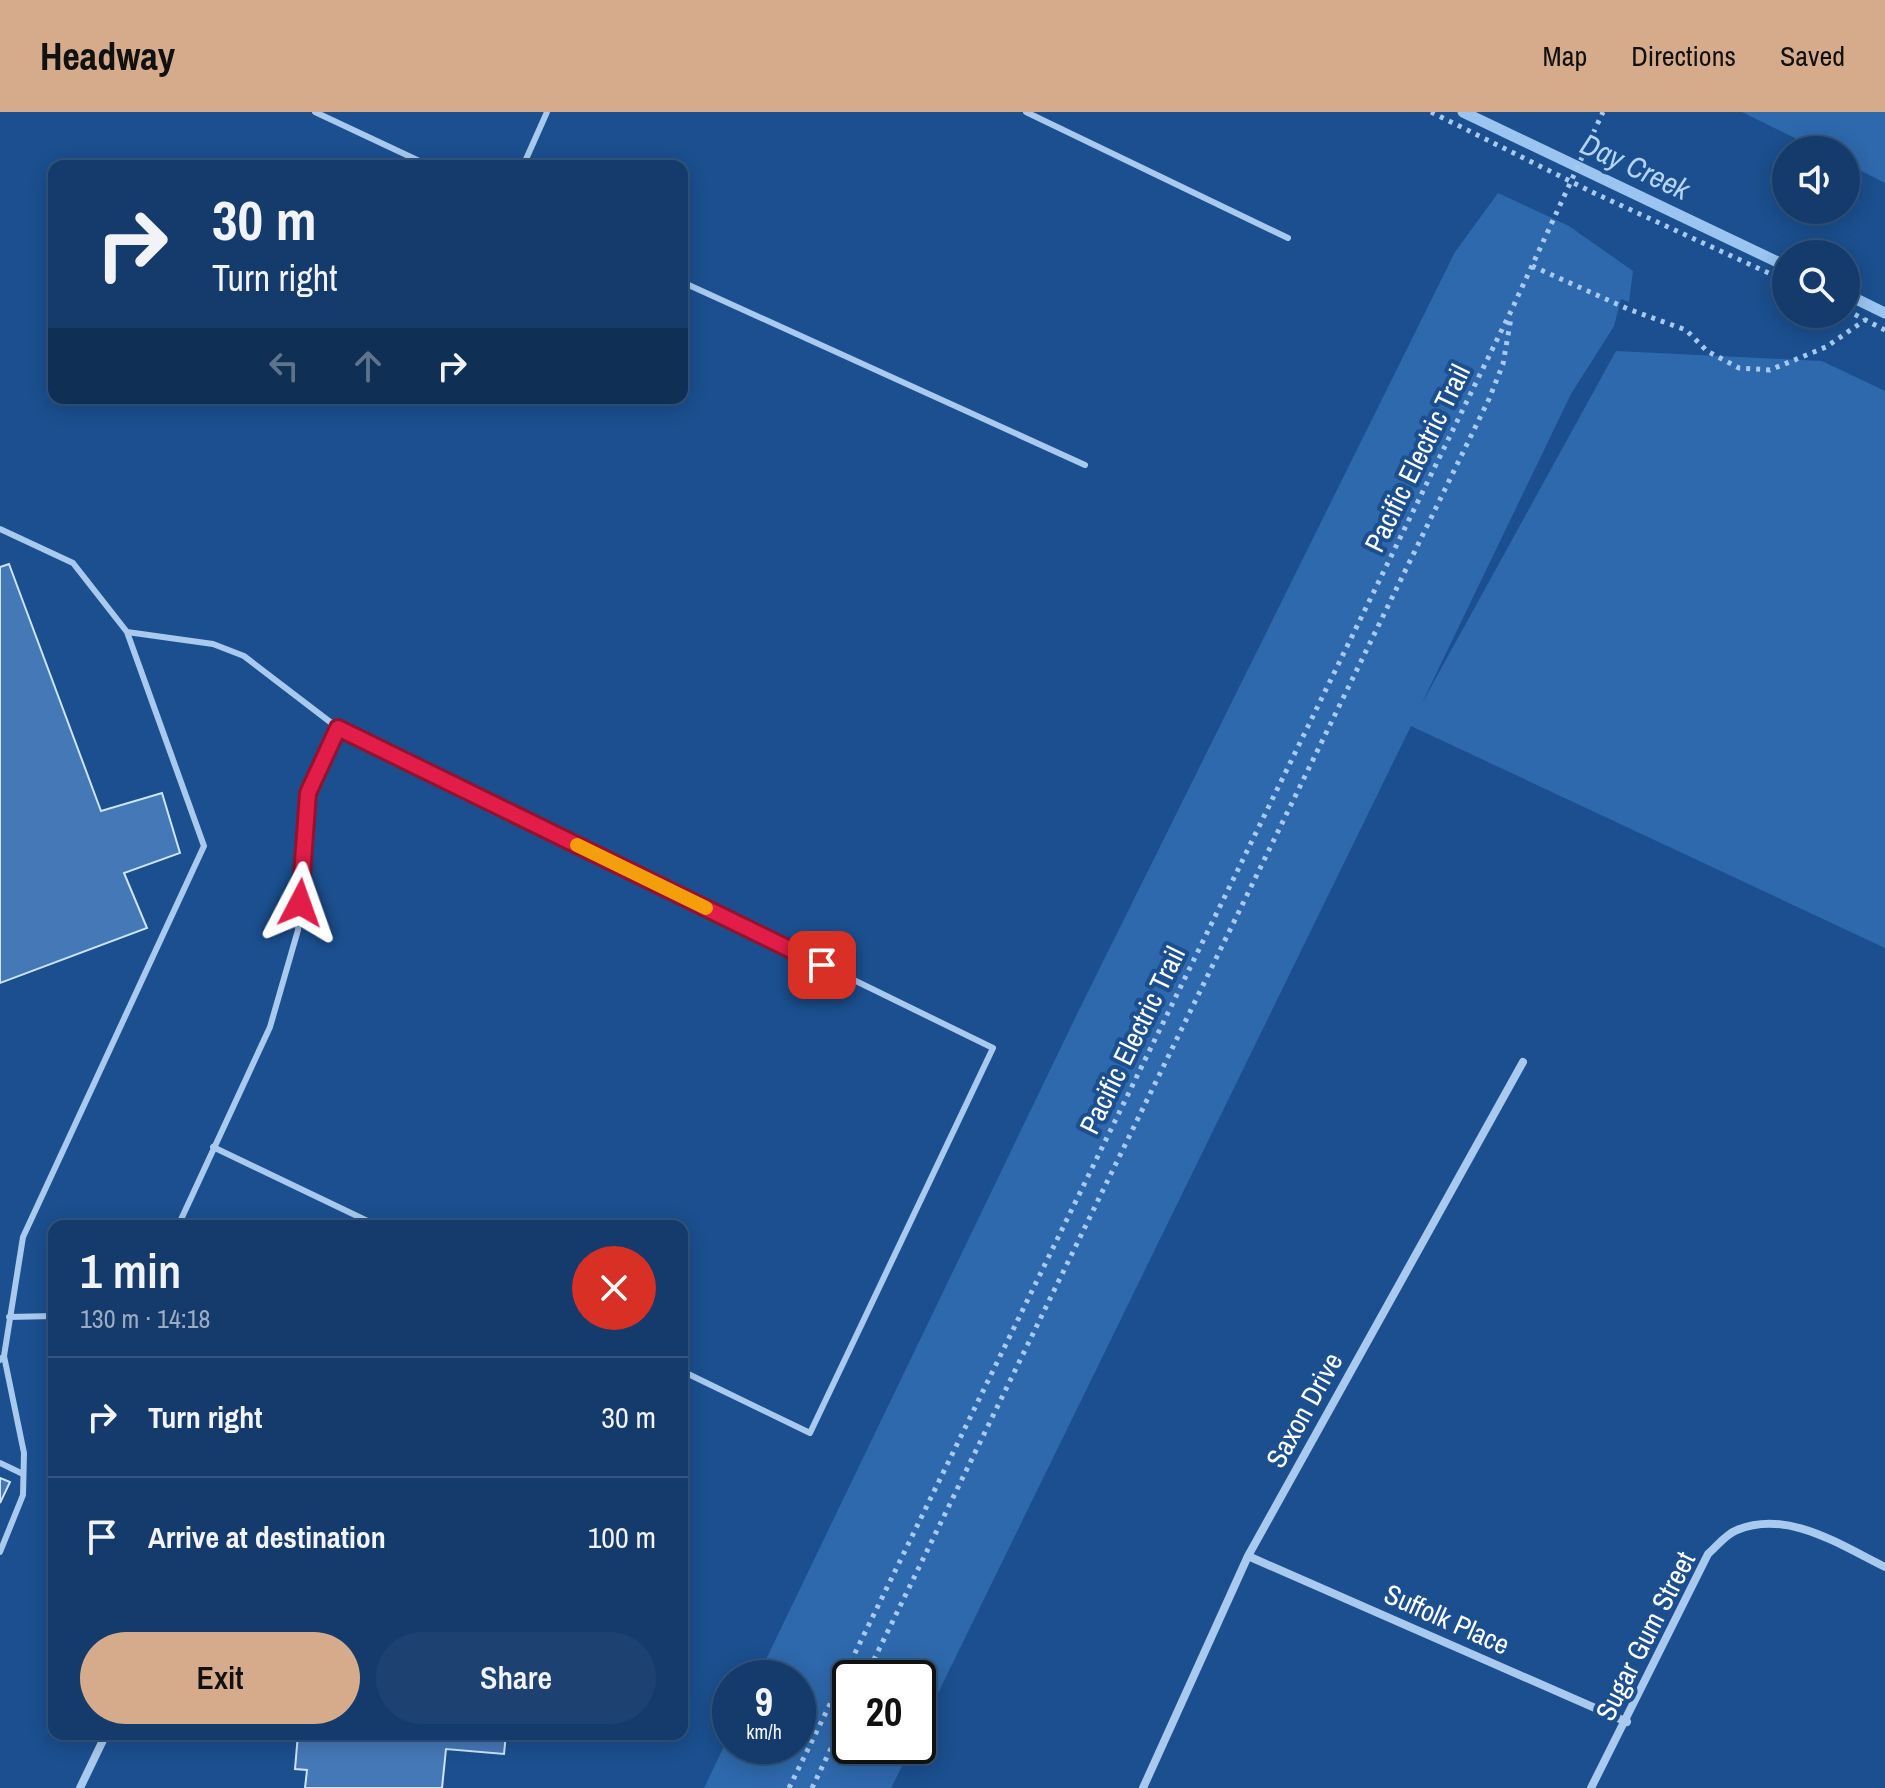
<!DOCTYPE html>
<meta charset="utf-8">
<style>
:root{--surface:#143b6b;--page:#1d4271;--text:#f1f3f6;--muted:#9dadc1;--line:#33557e;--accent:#d6ab8b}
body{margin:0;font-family:"Archivo Narrow",sans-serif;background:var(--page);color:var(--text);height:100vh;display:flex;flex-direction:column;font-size:30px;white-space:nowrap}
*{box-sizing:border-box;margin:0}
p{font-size:26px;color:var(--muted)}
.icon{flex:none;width:44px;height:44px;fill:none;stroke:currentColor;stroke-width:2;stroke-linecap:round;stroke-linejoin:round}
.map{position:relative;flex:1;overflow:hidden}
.panel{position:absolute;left:48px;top:1108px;width:640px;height:520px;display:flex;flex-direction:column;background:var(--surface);border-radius:16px;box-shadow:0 4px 20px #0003,0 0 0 2px var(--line)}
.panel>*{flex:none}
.guide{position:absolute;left:48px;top:48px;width:640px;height:244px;border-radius:16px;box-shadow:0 4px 20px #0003,0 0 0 2px var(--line);background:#143b6b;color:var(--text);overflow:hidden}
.controls{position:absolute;left:1772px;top:24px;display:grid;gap:16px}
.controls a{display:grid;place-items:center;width:88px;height:88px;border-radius:50%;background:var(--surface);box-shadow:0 4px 20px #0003,0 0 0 2px var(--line);font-size:40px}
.speed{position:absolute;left:712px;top:1548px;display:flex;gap:16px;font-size:40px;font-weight:700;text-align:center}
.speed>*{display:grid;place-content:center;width:104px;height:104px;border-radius:50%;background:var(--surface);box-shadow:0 4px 20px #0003,0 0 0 2px var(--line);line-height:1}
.speed small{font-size:20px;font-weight:400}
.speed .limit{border:4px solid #111;border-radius:12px;background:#fff;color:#111}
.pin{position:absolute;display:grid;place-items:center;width:68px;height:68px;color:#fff;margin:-34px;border-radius:16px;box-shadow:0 4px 12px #0006}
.me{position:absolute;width:88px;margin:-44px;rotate:4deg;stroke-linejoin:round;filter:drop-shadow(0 0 6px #0008)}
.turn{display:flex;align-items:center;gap:28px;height:168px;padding:0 32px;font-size:36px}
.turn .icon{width:104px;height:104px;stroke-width:2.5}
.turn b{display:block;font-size:56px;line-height:68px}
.lanes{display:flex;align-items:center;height:76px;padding:0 32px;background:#0003;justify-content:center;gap:40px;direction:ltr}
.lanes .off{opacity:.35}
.round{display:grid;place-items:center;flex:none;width:84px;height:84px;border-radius:42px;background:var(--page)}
.overview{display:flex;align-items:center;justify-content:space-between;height:136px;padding:0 32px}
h1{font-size:48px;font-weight:600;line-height:60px}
.cta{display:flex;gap:16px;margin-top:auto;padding:16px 32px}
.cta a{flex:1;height:92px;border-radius:48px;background:var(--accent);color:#111;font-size:32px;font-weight:600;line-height:92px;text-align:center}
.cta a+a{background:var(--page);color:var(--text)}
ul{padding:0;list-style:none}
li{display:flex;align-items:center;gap:24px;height:120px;padding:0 32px;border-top:2px solid var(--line)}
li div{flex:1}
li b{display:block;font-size:30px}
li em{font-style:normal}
header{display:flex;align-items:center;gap:48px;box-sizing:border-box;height:112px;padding:0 40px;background:var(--accent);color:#111}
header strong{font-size:38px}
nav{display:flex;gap:44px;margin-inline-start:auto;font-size:28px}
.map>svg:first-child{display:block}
</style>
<header>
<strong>Headway</strong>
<nav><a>Map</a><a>Directions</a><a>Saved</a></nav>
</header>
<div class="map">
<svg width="1885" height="1676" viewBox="0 0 1885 1676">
<rect width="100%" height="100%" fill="#1b4f8f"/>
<path fill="#2e69ad" d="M1742 0H1885V71L1846 51V38H1819Z
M1498 81 1569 114 1633 159 1629 190 1621 187 1614 214 1571 282 1421 593 1616 239 1822 249 1885 279V836L1411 614 918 1622V1566H850V1634H912L891 1676H704L730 1622V1634H798V1566H757L1077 902 1455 140Z"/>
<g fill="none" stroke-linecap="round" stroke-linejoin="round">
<path stroke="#9cc4f0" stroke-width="11" d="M1463 0 1786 154
M1846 182 1885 201"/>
</g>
<path fill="#4478b7" stroke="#cfe3fa" stroke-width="2" d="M9 452 101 699 162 681 180 741 124 761 147 816 0 871V455Z
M0 1366 10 1370 0 1391Z
M298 1622H506L504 1642 446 1637 442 1676H305L307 1658 295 1657Z"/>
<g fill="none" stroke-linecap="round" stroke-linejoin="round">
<path stroke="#a9c9ee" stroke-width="5" stroke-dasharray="4 6" stroke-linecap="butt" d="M1431 0 1594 81 1786 169
M1532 154 1628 197 1686 218 1707 239 1739 256 1770 258 1826 235 1865 208
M1846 198 1885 218
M865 1566 1489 287 1503 252 1511 206
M789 1676 1512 197 1603 0
M812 1676 850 1597"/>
<path stroke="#a9c9ee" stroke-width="6" d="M315 0 430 54
M1026 0 1288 126
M523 54 547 0
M682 170 1085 353
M0 417 73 451 127 520 204 734 23 1125 4 1244 0 1248
M127 520 213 532 244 544 338 616 993 936 810 1321 682 1259
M213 1035 378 1114
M178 1114 270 915 298 818 308 681 338 616
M9 1205 54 1204
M0 1351 23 1362
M0 1440 23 1383 24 1341 4 1244"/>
<path stroke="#a9c9ee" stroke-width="8" d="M1248 1444 1627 1610
M80 1676 106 1622
M1143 1676 1248 1444 1523 950
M1591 1676 1708 1442C1717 1434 1726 1422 1737 1418 1788 1397 1840 1433 1885 1455"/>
</g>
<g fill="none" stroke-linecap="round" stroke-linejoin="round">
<defs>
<path id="route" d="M300 791 308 681 338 616 822 853"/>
</defs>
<use href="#route" stroke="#92132f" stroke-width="20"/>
<use href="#route" stroke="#e11d48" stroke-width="14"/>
<path stroke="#f59e0b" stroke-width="14" d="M577 733 706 796"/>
</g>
<g text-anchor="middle" stroke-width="8" stroke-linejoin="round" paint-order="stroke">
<g font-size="28" fill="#fff" stroke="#1b4f8f">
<text transform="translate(1417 346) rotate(-64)" y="10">Pacific Electric Trail</text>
<text transform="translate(1132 928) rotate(-64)" y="10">Pacific Electric Trail</text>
<text transform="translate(1304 1298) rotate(-61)" y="10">Saxon Drive</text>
<text transform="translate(1447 1507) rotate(24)" y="10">Suffolk Place</text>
<text transform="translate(1645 1524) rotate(-63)" y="10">Sugar Gum Street</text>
</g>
<g font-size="30" font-style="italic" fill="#b5d3f5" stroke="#1b4f8f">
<text transform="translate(1635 55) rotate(25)" y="10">Day Creek</text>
</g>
</g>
</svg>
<div class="controls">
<a><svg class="icon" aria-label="sound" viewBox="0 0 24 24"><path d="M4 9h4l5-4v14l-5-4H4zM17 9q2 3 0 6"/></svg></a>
<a><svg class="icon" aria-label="search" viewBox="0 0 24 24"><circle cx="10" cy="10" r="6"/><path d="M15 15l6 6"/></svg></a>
</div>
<div class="speed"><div>9<small>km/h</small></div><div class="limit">20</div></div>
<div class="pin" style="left:822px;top:853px;background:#d93025"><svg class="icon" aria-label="arrive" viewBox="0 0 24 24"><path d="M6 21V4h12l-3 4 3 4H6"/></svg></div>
<svg class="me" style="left:300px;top:791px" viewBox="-20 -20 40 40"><path d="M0-17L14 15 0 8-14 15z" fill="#e11d48" stroke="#fff" stroke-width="4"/></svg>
<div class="guide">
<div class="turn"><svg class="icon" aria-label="right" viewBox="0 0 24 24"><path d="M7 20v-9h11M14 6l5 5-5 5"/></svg><div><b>30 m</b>Turn right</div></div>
<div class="lanes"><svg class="icon off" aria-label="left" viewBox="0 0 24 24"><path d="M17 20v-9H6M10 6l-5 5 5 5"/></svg><svg class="icon off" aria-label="ahead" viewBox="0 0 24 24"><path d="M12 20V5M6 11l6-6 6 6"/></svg><svg class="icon" aria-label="right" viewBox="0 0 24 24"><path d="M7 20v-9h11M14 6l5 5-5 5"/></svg></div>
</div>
<section class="panel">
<div class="overview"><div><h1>1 min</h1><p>130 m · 14:18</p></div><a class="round" style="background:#d93025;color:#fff"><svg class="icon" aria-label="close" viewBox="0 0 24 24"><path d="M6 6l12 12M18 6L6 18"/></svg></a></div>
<ul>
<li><svg class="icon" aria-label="right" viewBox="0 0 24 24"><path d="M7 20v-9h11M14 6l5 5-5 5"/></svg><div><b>Turn right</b></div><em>30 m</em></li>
<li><svg class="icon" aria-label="arrive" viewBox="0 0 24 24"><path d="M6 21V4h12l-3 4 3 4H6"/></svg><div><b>Arrive at destination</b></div><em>100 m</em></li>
</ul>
<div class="cta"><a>Exit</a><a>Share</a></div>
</section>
</div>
